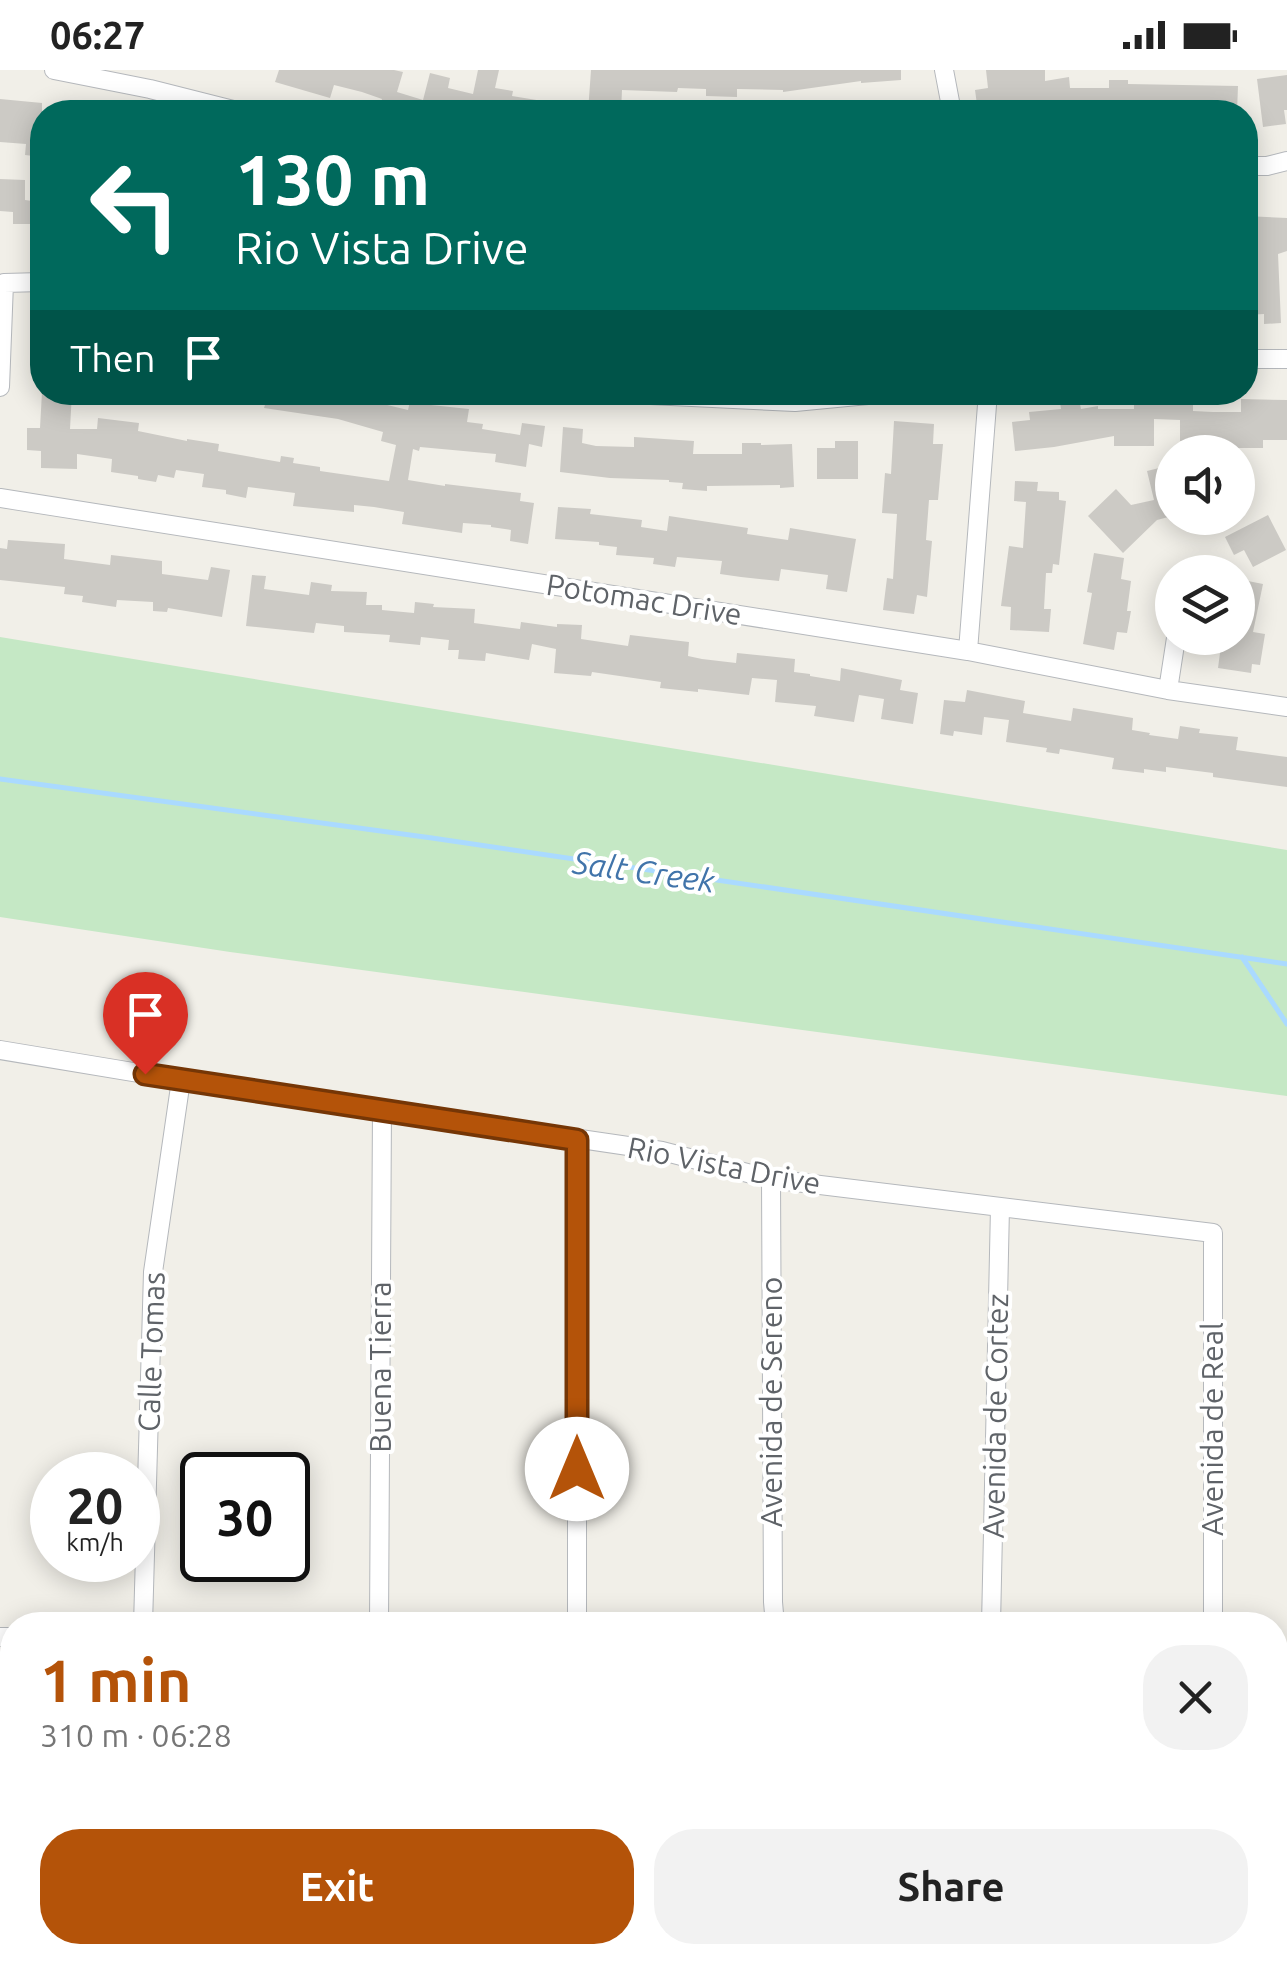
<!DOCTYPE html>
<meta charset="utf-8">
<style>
:root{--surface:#fff;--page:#f2f2f2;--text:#222;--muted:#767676;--accent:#b45309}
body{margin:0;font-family:Ubuntu,sans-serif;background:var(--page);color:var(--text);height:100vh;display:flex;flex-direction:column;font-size:38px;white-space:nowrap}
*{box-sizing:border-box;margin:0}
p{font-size:32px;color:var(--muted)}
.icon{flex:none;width:55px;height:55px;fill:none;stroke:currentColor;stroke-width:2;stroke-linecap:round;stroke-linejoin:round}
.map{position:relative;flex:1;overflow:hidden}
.details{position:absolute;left:0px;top:1542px;width:1288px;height:352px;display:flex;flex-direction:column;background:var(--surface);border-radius:40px 40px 0 0;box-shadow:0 5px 25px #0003}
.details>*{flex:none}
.hud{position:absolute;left:30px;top:30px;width:1228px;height:305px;border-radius:40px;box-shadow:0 5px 25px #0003;background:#00695c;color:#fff;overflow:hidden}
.controls{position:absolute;left:1155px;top:365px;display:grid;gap:20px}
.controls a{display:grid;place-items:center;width:100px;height:100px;border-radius:50%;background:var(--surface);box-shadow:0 5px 25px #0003;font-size:50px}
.speed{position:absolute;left:30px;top:1382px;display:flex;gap:20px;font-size:50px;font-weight:700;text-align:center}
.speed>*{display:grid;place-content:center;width:130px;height:130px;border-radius:50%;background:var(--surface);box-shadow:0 5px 25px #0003;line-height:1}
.speed small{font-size:25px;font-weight:400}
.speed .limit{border:5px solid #111;border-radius:15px;background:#fff;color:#111}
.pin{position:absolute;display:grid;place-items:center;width:85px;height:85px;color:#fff;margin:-102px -42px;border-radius:50% 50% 50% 0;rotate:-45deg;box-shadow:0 0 10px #0007}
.pin .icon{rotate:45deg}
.me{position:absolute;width:110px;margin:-55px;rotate:0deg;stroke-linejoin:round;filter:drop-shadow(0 0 8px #0008)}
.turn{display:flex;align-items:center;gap:35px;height:210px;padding:0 40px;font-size:45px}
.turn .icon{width:130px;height:130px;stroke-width:2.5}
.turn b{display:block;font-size:70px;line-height:85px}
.then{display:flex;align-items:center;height:95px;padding:0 40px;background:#0003;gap:20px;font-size:38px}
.round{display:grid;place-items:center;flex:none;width:105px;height:105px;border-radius:40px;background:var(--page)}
.overview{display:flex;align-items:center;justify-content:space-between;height:170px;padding:0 40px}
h1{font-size:60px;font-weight:600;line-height:75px;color:var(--accent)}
.primary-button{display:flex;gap:20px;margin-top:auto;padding:20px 40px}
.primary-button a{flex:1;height:115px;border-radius:40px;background:var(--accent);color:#fff;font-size:40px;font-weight:600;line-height:115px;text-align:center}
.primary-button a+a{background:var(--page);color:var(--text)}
.status{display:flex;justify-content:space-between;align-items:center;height:70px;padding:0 50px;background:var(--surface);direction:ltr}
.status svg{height:28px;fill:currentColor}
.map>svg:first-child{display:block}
</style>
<div class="status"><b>06:27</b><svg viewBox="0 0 49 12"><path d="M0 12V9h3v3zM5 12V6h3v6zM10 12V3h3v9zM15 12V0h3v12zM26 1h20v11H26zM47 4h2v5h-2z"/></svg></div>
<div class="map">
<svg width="1287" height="1893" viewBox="0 0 1287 1893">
<rect width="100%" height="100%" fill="#f1efe8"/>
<path fill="#c5e8c5" d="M0 567 1287 780V1026L230 882 0 847Z"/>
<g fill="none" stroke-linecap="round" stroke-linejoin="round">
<path stroke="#aadaff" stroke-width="5" d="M0 709 432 768 1287 894
M1242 887 1287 954"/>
</g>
<path fill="#cccac5" d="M279 0H394L403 2 397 22 423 30 430 3 450 8 448 18 473 24 478 0H499L495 18 513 21 512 26 567 35 566 42H390L379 39 382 29 362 22 334 15 330 28 275 12Z
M591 0H901V10L861 13V11L783 22V20L737 19V27L706 26V19L678 18 677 22 622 20 621 42H588Z
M986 0H1045V11L1069 7 1070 18H1109V10H1128V14L1238 16 1237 42H978L975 20 988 18Z
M1287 5V40H1284L1286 54 1263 57 1257 9Z
M0 29 42 33V87L25 85 26 74 0 72Z
M0 109 25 110V130L32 131 31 154H13V142L0 141Z
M1245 146 1287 148V181L1278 184 1281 253 1264 254V244L1245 245V214H1247Z
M42 322H72L70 359H97L98 348 139 353 138 361 187 371V369L219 374 218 381 280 392 281 386 294 388 293 393 320 397V401L389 411 396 375 381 371 383 362 338 349 264 338 269 322H364L363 326 380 330 379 333 408 340 411 327 431 332V335L469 339 467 352 483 354 482 359 520 365 522 353 545 356 542 377 529 374 526 397 495 392 496 384 420 377 419 381 413 379 408 410 445 416V414L521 423 520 431 534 433 528 474 510 471 511 460 491 457V455L463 453 462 463 402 454 404 442 374 437 354 435V442L293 436 295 423 248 417 246 428 226 424V420L202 417 204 404 176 400 174 408 158 405 156 412 138 409V406L111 402 112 389 77 384V399L41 398V381L27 380V358H40Z
M1134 326 1193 328V341L1213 342H1241V329L1287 330V370H1263V378H1233V375H1222V371H1180V350L1154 349V376H1114V366L1054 377 1015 381 1012 352 1030 350 1029 342 1061 339 1060 332 1079 329 1081 339 1098 336V339H1134Z
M894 351 934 354 933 374H943L938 430H929L926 470 932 471 927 527 917 525 914 544 883 540 887 508 893 509 897 444 882 443 885 403 891 404Z
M563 357 583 359 582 373 596 376 634 377V367L694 371 693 384H742V373H761V375L792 374 794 417 780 418V415L707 416V421L682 419 683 413 669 412V410L610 408 560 402Z
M835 371H858V409H817V378H835Z
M1163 397 1164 403 1172 401V433L1169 434 1172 446 1157 450 1123 483 1088 446 1116 419 1131 435 1154 430 1147 401Z
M1015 411 1038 412 1037 421 1059 422V430L1066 431 1059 495 1053 494 1052 503H1046L1044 539H1051L1049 562 1010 560 1011 537 1001 536 1009 476 1023 478 1026 432 1014 431Z
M558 437 591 439 590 444 642 450 641 457 667 461 669 446 748 458 747 464 788 470 790 458 856 469 847 522 826 519 828 505 781 499 779 511 741 507 720 504 722 491 677 487 675 497 653 494 654 488 616 485 617 477 599 475V472L555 469Z
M1268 445 1286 480 1253 497 1244 480 1234 485 1225 467Z
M8 470 65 474 64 489 110 495 111 485 162 491V504L208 510 211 497 230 500 222 547 168 538 167 542 153 541V532L117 530 116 537 82 532 83 526 64 524 65 517 0 510V478L7 479Z
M1094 483 1124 488 1121 509 1131 511 1127 541H1131L1127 563 1117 562 1114 580 1083 574 1092 523 1087 522Z
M252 505 266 506 264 519 309 525 311 512 332 515 331 521 367 522 366 535H382V540L414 543 415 532 434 534 433 537 475 539 474 553 520 559 521 552 557 557V554L582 555 581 569 628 576 630 565 689 572 688 586 702 589 736 593 737 583 795 589 794 602 810 604V606L840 611 841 598 902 610 900 620 918 623 913 654 881 649 884 629 859 625 854 652 814 646 816 636 775 632 777 610 752 608 749 625 698 619V622L660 618 661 612 592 602 591 606 554 603 556 579 532 574 529 590 486 583 485 591 458 589 459 580H448L449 570 421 567 420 575 389 572 390 565 344 562V556L316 553 314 563 246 556Z
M1238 509 1263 514 1253 562 1265 564 1260 595 1252 594 1251 603 1218 598 1222 568H1238Z
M967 620 1025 631 1023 643 1071 651 1073 638 1133 648 1132 660 1150 663 1149 665 1178 669 1180 656 1200 659 1199 663 1238 667 1236 680 1287 687V717L1213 707V703L1166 697V702L1144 699V703L1112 699 1114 688 1060 679 1059 684 1046 682 1047 678 1006 672 1009 650 984 647 982 665 954 661 953 666 940 664 944 630 965 632Z"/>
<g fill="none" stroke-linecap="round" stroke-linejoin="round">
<defs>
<path id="street" d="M54 0 150 19 241 42
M944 0 952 42
M1245 96H1267L1287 91
M1245 289H1287
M0 317 4 213 42 212
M588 322 795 332 899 322
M0 428 968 581 1168 620 1287 637
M968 581 988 322
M1168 620 1176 568
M0 980 181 1010 662 1081 771 1109 1213 1163V1555
M577 1070V1555
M771 1109 773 1532 775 1555
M143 1555 153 1202 181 1010
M379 1555 382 1039
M991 1555 1000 1137
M0 1567H12
M0 1794 12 1792
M178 1882 179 1893
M374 1893V1882
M588 1893V1882
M782 1893 783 1882
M988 1893V1882
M1209 1893 1210 1882"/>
</defs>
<use href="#street" stroke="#b5b8bc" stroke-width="20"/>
<use href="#street" stroke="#fff" stroke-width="18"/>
</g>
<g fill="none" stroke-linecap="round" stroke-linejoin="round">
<defs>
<path id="route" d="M145 1004 577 1070V1399"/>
</defs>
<use href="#route" stroke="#753606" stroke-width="25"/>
<use href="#route" stroke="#b45309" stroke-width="18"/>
</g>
<g text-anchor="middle" stroke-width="8" stroke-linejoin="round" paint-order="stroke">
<g font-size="30" fill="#5f6368" stroke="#fff">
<text transform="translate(644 530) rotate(9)" y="10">Potomac Drive</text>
<text transform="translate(724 1096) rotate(11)" y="10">Rio Vista Drive</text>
<text transform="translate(152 1282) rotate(-88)" y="10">Calle Tomas</text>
<text transform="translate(381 1297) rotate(-90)" y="10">Buena Tierra</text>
<text transform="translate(772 1332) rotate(-90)" y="10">Avenida de Sereno</text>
<text transform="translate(996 1346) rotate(-89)" y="10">Avenida de Cortez</text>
<text transform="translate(1213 1359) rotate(-90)" y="10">Avenida de Real</text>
</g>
<g font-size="32" font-style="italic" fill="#4174aa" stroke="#fff">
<text transform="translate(644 802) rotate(8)" y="11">Salt Creek</text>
</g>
</g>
</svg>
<div class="controls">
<a><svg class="icon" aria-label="sound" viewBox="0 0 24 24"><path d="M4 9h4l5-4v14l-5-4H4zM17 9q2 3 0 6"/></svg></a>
<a><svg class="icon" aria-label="layers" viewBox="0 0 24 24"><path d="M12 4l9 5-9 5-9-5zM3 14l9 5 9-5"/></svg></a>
</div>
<div class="speed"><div>20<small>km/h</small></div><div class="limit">30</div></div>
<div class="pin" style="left:145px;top:1004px;background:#d93025"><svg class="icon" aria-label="arrive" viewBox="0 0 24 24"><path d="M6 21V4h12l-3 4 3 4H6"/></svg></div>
<svg class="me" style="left:577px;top:1399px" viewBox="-20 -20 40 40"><circle r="19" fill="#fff"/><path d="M0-13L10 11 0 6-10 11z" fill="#b45309"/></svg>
<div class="hud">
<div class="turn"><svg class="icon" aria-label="left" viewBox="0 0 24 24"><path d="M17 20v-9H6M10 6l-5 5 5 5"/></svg><div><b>130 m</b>Rio Vista Drive</div></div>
<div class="then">Then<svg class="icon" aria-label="arrive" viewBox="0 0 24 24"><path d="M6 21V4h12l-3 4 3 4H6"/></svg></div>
</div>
<section class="details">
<div class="overview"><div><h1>1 min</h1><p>310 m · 06:28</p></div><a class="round"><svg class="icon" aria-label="close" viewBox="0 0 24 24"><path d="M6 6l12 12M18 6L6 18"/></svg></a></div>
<div class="primary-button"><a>Exit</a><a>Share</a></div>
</section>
</div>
